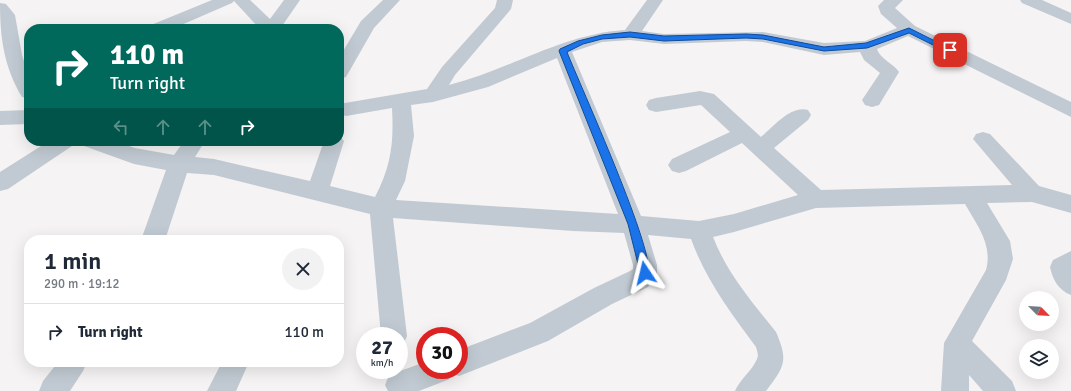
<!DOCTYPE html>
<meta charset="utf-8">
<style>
:root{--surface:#fff;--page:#f2f2f3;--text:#1f2937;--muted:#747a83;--line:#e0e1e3}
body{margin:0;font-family:Signika,sans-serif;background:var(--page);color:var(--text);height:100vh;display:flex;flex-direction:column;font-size:15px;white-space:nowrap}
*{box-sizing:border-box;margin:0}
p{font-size:13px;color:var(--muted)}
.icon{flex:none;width:22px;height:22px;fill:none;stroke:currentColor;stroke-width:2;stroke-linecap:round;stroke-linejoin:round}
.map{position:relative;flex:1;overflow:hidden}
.panel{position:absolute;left:24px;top:235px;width:320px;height:132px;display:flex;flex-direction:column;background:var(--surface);border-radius:16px;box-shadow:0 4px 16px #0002}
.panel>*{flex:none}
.guide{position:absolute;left:24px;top:24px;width:320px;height:122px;border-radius:16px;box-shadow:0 4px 16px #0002;background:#00695c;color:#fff;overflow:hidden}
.needle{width:26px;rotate:114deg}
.fabs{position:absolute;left:1019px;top:291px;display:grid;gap:8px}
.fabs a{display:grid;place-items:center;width:40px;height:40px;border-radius:50%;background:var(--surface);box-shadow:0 4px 16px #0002;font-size:20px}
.speed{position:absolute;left:356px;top:327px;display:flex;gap:8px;font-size:20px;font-weight:700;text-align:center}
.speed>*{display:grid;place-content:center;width:52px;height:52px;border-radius:50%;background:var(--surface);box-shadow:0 4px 16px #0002;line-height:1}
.speed small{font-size:10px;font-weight:400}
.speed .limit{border:6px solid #d22;background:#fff;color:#111}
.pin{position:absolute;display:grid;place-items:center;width:34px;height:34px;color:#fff;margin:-17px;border-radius:8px;box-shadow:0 2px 6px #0006}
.me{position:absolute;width:44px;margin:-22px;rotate:350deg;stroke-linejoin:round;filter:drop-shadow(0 0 3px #0008)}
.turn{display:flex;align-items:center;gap:14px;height:84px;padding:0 20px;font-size:18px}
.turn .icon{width:52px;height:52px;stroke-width:2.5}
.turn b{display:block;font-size:28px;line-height:34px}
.lanes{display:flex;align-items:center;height:38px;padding:0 20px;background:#0003;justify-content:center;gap:20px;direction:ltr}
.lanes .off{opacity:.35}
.round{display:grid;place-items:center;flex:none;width:42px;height:42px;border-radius:21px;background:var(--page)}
.head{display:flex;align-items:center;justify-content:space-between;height:68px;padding:0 20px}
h1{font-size:24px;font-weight:600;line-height:30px}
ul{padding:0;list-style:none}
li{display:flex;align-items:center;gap:12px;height:56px;padding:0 20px;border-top:1px solid var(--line)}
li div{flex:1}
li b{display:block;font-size:15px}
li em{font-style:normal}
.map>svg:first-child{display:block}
</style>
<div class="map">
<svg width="1071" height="391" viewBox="0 0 1071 391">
<rect width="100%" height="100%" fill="#f5f3f3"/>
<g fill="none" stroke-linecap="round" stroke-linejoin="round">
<path fill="#c1cad2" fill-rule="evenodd" d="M212 0H250L270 19 284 0H300L280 29H260L234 1 232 3 172 29H148L151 25Z
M383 0H400L374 28 346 77 339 79V58L361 21Z
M497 0H513L511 9 455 75 449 85C509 70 562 34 625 30L647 0H663L642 31 664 34 763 32 824 43 865 41 897 28 881 14 878 6 884 0H903L895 8 915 26 1071 102V117L908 36 877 49C880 59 893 63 899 72L879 105 872 107 865 105 862 100 880 73 864 60 860 52 824 55 763 42 746 41 664 44 630 40 602 42 572 52 641 216 699 221 734 214 798 195 742 143 686 171 679 173 672 171 668 165 672 159 730 132 701 105 656 112 649 110 646 105 649 100 656 98 700 91 714 94 761 137C774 126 791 105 808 110L811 115 808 120 774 148 821 190 1012 185 973 139 976 134 983 132 990 134 1039 186 1071 195V213L1032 202 987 203 1010 241 1013 259 1006 280 972 341 1012 381 1016 391H983L969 375V391H941L944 343 986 270C993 245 977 225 965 204L816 208 734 232 713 237C727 273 752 302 776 332 789 362 784 367 766 391H735C740 379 752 371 757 359 759 355 757 351 756 347 730 312 706 280 691 239L648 235 657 265V273L648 287 612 304 548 341 459 376 452 373 450 379 419 391H388L385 385 389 375 425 362V370H459V350L530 323 594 288 630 271 633 269V265L624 233 573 231 393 218 407 336 403 345 399 346V336H381L370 214 214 175 187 173 165 240H141L166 170 134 164 84 146 81 141H114L135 148 174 155 184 141H205L195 157 214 159 310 181 324 141H339V135L344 141 330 186 375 197C391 166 394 143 392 108L346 116 339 114V104L427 89 442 67 495 8ZM557 58 618 214 396 200 405 181 414 136 411 105 433 102 488 87Z
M1020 0H1042L1071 13V24L1022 3Z
M0 3 6 4 15 15 22 55 29 76V98L22 97C4 67 0 38 0 3Z
M29 110V124L0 125V111Z
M49 141H75L72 146 8 189 0 191V172Z
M1071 251V295C1058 290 1053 280 1050 267L1053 260Z
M58 362H87L83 371 70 391H39L43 381Z
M222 362H249L236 391H207Z"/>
</g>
<path fill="#1a73e8" stroke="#114b97" d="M909 28 953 50 947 52 909 33 867 48 824 51 763 39 746 38 664 41 630 37 602 39 583 44 567 52C579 83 658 256 648 276H641L628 224 559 51 560 49 578 41 602 35 630 32 664 36 746 34 763 35 824 47 866 43Z"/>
</svg>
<div class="fabs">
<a><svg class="needle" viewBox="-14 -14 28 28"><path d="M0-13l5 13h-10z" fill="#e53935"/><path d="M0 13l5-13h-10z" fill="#747a83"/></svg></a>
<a><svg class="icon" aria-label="layers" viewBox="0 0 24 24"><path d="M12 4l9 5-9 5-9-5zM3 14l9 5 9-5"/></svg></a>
</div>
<div class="speed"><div>27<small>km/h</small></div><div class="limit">30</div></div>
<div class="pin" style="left:950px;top:50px;background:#d93025"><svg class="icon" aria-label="arrive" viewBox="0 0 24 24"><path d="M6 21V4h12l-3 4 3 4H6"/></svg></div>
<svg class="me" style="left:645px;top:273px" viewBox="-20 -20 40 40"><path d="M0-17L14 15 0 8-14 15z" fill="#1a73e8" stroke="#fff" stroke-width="4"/></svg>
<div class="guide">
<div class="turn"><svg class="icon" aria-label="right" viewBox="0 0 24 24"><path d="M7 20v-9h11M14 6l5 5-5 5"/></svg><div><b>110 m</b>Turn right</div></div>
<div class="lanes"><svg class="icon off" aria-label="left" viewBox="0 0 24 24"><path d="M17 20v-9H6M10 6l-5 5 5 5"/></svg><svg class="icon off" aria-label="ahead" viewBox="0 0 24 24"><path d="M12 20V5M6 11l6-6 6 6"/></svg><svg class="icon off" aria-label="ahead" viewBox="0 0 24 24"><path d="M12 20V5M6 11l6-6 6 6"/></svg><svg class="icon" aria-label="right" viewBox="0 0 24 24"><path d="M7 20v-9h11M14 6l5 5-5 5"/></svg></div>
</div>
<section class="panel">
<div class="head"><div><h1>1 min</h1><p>290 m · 19:12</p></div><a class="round"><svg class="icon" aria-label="close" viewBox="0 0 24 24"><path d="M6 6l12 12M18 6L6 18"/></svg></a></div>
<ul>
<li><svg class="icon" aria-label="right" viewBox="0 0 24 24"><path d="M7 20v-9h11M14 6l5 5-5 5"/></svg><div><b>Turn right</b></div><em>110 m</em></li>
</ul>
</section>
</div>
